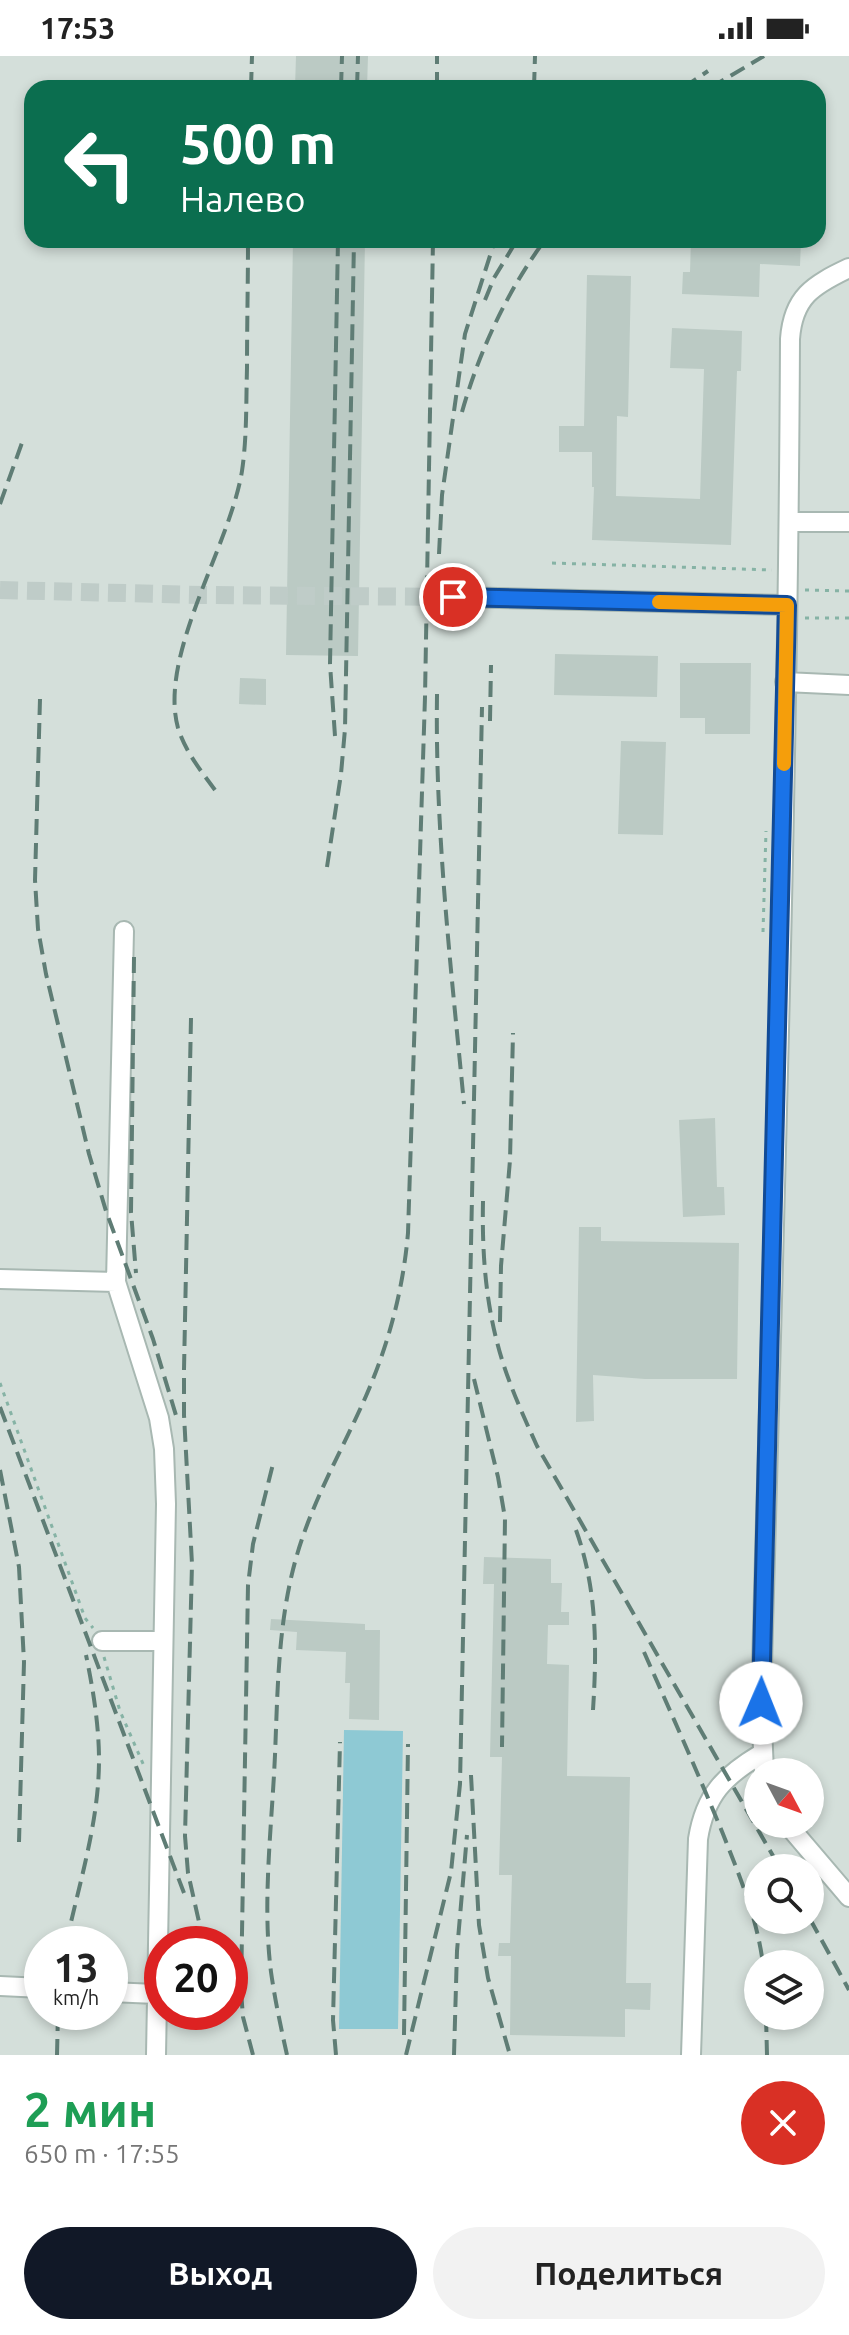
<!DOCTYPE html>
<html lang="ru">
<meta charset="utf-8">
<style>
:root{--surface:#fff;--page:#f2f2f2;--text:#222;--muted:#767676;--accent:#111827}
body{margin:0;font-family:Ubuntu,sans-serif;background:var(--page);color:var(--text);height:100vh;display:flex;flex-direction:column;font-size:30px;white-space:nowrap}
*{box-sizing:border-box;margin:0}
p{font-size:26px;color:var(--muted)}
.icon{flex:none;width:44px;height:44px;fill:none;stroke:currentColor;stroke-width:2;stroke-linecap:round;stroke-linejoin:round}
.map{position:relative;height:1999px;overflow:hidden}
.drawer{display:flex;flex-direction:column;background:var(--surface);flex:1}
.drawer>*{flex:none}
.top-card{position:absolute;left:24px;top:24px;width:802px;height:168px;border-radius:24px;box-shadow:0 4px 12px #0003;background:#0b6e4f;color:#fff;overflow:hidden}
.needle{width:52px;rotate:131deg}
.buttons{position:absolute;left:744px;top:1702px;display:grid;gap:16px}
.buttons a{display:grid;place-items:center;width:80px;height:80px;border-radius:50%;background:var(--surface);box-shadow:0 4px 12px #0003;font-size:40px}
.speed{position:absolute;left:24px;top:1870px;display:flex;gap:16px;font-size:40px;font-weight:700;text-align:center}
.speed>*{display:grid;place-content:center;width:104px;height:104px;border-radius:50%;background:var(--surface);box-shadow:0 4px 12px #0003;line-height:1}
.speed small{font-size:20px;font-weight:400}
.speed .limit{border:12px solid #d22;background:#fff;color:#111}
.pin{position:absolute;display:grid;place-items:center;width:68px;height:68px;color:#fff;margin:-34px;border:4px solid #fff;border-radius:50%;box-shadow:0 2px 8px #0007}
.me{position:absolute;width:88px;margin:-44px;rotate:1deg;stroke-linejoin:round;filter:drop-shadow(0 0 6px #0008)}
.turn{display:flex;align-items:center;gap:28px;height:168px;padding:0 24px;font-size:36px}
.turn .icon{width:104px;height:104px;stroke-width:2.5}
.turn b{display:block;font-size:56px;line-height:68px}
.round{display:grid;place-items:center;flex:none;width:84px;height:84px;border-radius:42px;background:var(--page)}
.head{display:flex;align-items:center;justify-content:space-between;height:136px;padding:0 24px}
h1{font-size:48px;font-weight:700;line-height:60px;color:#1e9e55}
.action{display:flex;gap:16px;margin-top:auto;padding:16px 24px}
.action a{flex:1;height:92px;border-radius:48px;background:var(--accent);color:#fff;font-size:32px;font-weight:700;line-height:92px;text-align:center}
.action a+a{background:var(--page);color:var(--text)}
.status{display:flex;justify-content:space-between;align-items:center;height:56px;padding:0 40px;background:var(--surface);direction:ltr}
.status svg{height:22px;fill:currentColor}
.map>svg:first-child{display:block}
</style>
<div class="status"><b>17:53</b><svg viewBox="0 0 49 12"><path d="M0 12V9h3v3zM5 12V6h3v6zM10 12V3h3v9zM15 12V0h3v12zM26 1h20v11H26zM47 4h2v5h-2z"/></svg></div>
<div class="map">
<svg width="849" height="1999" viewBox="0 0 849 1999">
<rect width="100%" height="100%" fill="#e6efeb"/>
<path fill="#d4dfda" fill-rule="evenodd" d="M0 0H849V1999H0ZM32 32H818V184H32ZM758 1716H810V1768H758ZM758 1812H810V1864H758ZM42 1888H110V1956H42ZM162 1888H230V1956H162ZM758 1908H810V1960H758Z"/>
<path fill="#8ec9d4" d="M344 1674 403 1675 398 1973H339Z"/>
<path fill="#bbcac4" d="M296 0H368L367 32H295Z
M293 184H365L358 600 286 599Z
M691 184H801L800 210 760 208 759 241 682 238 683 216H690Z
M587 219 631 220 628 361 617 360 616 440 700 443 704 313 670 312 672 272 742 275 741 315H737L731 489 592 484 594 431H592V396H559V370H584Z
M555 598 658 600 657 641 554 639Z
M680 607H751L750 678H705V662H680Z
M240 622 266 623V649L239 648Z
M621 685 666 686 663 779 618 778Z
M715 1062 717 1131H724L725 1159 683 1161 679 1064Z
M579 1171H601V1185L739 1187 737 1323H645L593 1319 594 1365 576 1366Z
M484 1501 551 1503V1527H562L561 1556H569V1569H548L547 1608 569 1609 567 1720 630 1721 626 1927H651L650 1954 625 1953V1981L510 1979 511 1900H498L499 1887H510L512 1819H499L502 1701H490L494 1528H483Z
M271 1563 365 1568V1574H380L379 1664 349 1663 350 1627H345L346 1596 296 1594 297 1576 270 1574Z"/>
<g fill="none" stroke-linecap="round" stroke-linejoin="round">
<path stroke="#bfccc8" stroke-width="18" stroke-dasharray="18 9" stroke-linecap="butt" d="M0 534 202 539 453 541"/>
<defs>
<path id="minor" d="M789 466H849
M453 541 787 549
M785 626 849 629
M0 1223 116 1226 159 1362 164 1393 166 1448 156 1999
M116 1226 124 875
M102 1585H163
M764 1716 761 1647C773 1193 788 738 790 283 793 241 813 229 849 212
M787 1768 849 1841
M0 1930 42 1932
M110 1936 156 1938
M691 1999 698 1783C705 1739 724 1720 761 1698"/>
</defs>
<use href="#minor" stroke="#a8b8b2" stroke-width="22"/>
<path stroke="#86b3a5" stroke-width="3" stroke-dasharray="4 6" stroke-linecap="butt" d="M552 507 772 514
M805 534 849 535
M805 562H849
M763 876 766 775
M0 1327 85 1562 93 1572
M104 1601 120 1655 144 1710"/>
<use href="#minor" stroke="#fff" stroke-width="18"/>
<path stroke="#5f7d75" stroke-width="4" stroke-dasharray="16 8" stroke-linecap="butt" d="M251 32 252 0
M341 32 342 0
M357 32 358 0
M437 32V0
M534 32 535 0
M683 32 708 15
M710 32 764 0
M485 244 494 222 517 184
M462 356C479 296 507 235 545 184
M0 448 23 384
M439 498 442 439 465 278 495 184
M437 638C435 775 451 912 464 1048
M40 643 35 824 38 873 46 918 89 1098 106 1155 153 1283 178 1366
M490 665 491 609
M335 680 330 608 338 184
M215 734C201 715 185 695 178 672 158 599 230 490 242 415 247 381 246 346 247 312 247 269 248 227 248 184
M327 811 341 718 345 673 354 184
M134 901 131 1156 136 1217
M191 962 184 1314V1359L192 1508 185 1780 188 1817 204 1888
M483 1145C482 1192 485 1240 497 1286 506 1322 522 1357 537 1390L780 1812
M500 1266 501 1210 510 1104 513 977
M474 1323 498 1421 505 1462 502 1691
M0 1351 184 1837
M0 1414 19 1511 24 1606 19 1786
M576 1474C597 1532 597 1592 593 1654
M644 1596C671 1657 698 1717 723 1778 740 1821 757 1862 763 1908
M471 1719 479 1869 488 1922 510 1999
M810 1863 849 1934
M66 1888C79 1828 99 1766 99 1704 99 1669 93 1633 86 1599
M766 1960 767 1999
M404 1979 408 1688
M57 1999 58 1956
M253 1999 243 1961 241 1935 248 1529 253 1488 274 1404
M287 1999C281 1972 275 1944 271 1916 262 1846 272 1769 275 1699 278 1626 278 1553 302 1483 319 1433 345 1388 366 1340 389 1287 403 1234 408 1177L425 641 433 184
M336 1999 333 1964 340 1686
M406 1999 451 1816 460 1728 482 651
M454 1999 457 1895 467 1779"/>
</g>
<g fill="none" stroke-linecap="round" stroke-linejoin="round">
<defs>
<path id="route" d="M453 541 787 549 761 1647"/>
</defs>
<use href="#route" stroke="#114b97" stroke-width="20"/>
<use href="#route" stroke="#1a73e8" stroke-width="14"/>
<path stroke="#f59e0b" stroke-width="14" d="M659 546 787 549 784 708"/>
</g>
</svg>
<div class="buttons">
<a><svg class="needle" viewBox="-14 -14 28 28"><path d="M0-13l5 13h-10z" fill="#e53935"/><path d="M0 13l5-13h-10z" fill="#767676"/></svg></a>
<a><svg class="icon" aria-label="search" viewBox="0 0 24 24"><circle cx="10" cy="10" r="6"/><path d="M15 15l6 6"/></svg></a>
<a><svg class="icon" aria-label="layers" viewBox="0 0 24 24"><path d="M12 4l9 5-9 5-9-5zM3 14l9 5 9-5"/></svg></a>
</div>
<div class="speed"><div>13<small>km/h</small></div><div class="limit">20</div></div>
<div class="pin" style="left:453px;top:541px;background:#d93025"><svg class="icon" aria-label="arrive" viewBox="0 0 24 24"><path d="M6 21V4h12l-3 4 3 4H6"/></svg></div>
<svg class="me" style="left:761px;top:1647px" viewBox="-20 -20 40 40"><circle r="19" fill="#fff"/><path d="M0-13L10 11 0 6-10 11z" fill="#1a73e8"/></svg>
<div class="top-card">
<div class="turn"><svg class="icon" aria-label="left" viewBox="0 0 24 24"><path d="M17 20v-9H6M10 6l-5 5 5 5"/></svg><div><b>500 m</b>Налево</div></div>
</div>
</div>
<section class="drawer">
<div class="head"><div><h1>2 мин</h1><p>650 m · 17:55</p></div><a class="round" style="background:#d93025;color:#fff"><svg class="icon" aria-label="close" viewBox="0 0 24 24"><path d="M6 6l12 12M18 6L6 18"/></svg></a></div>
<div class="action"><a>Выход</a><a>Поделиться</a></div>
</section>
